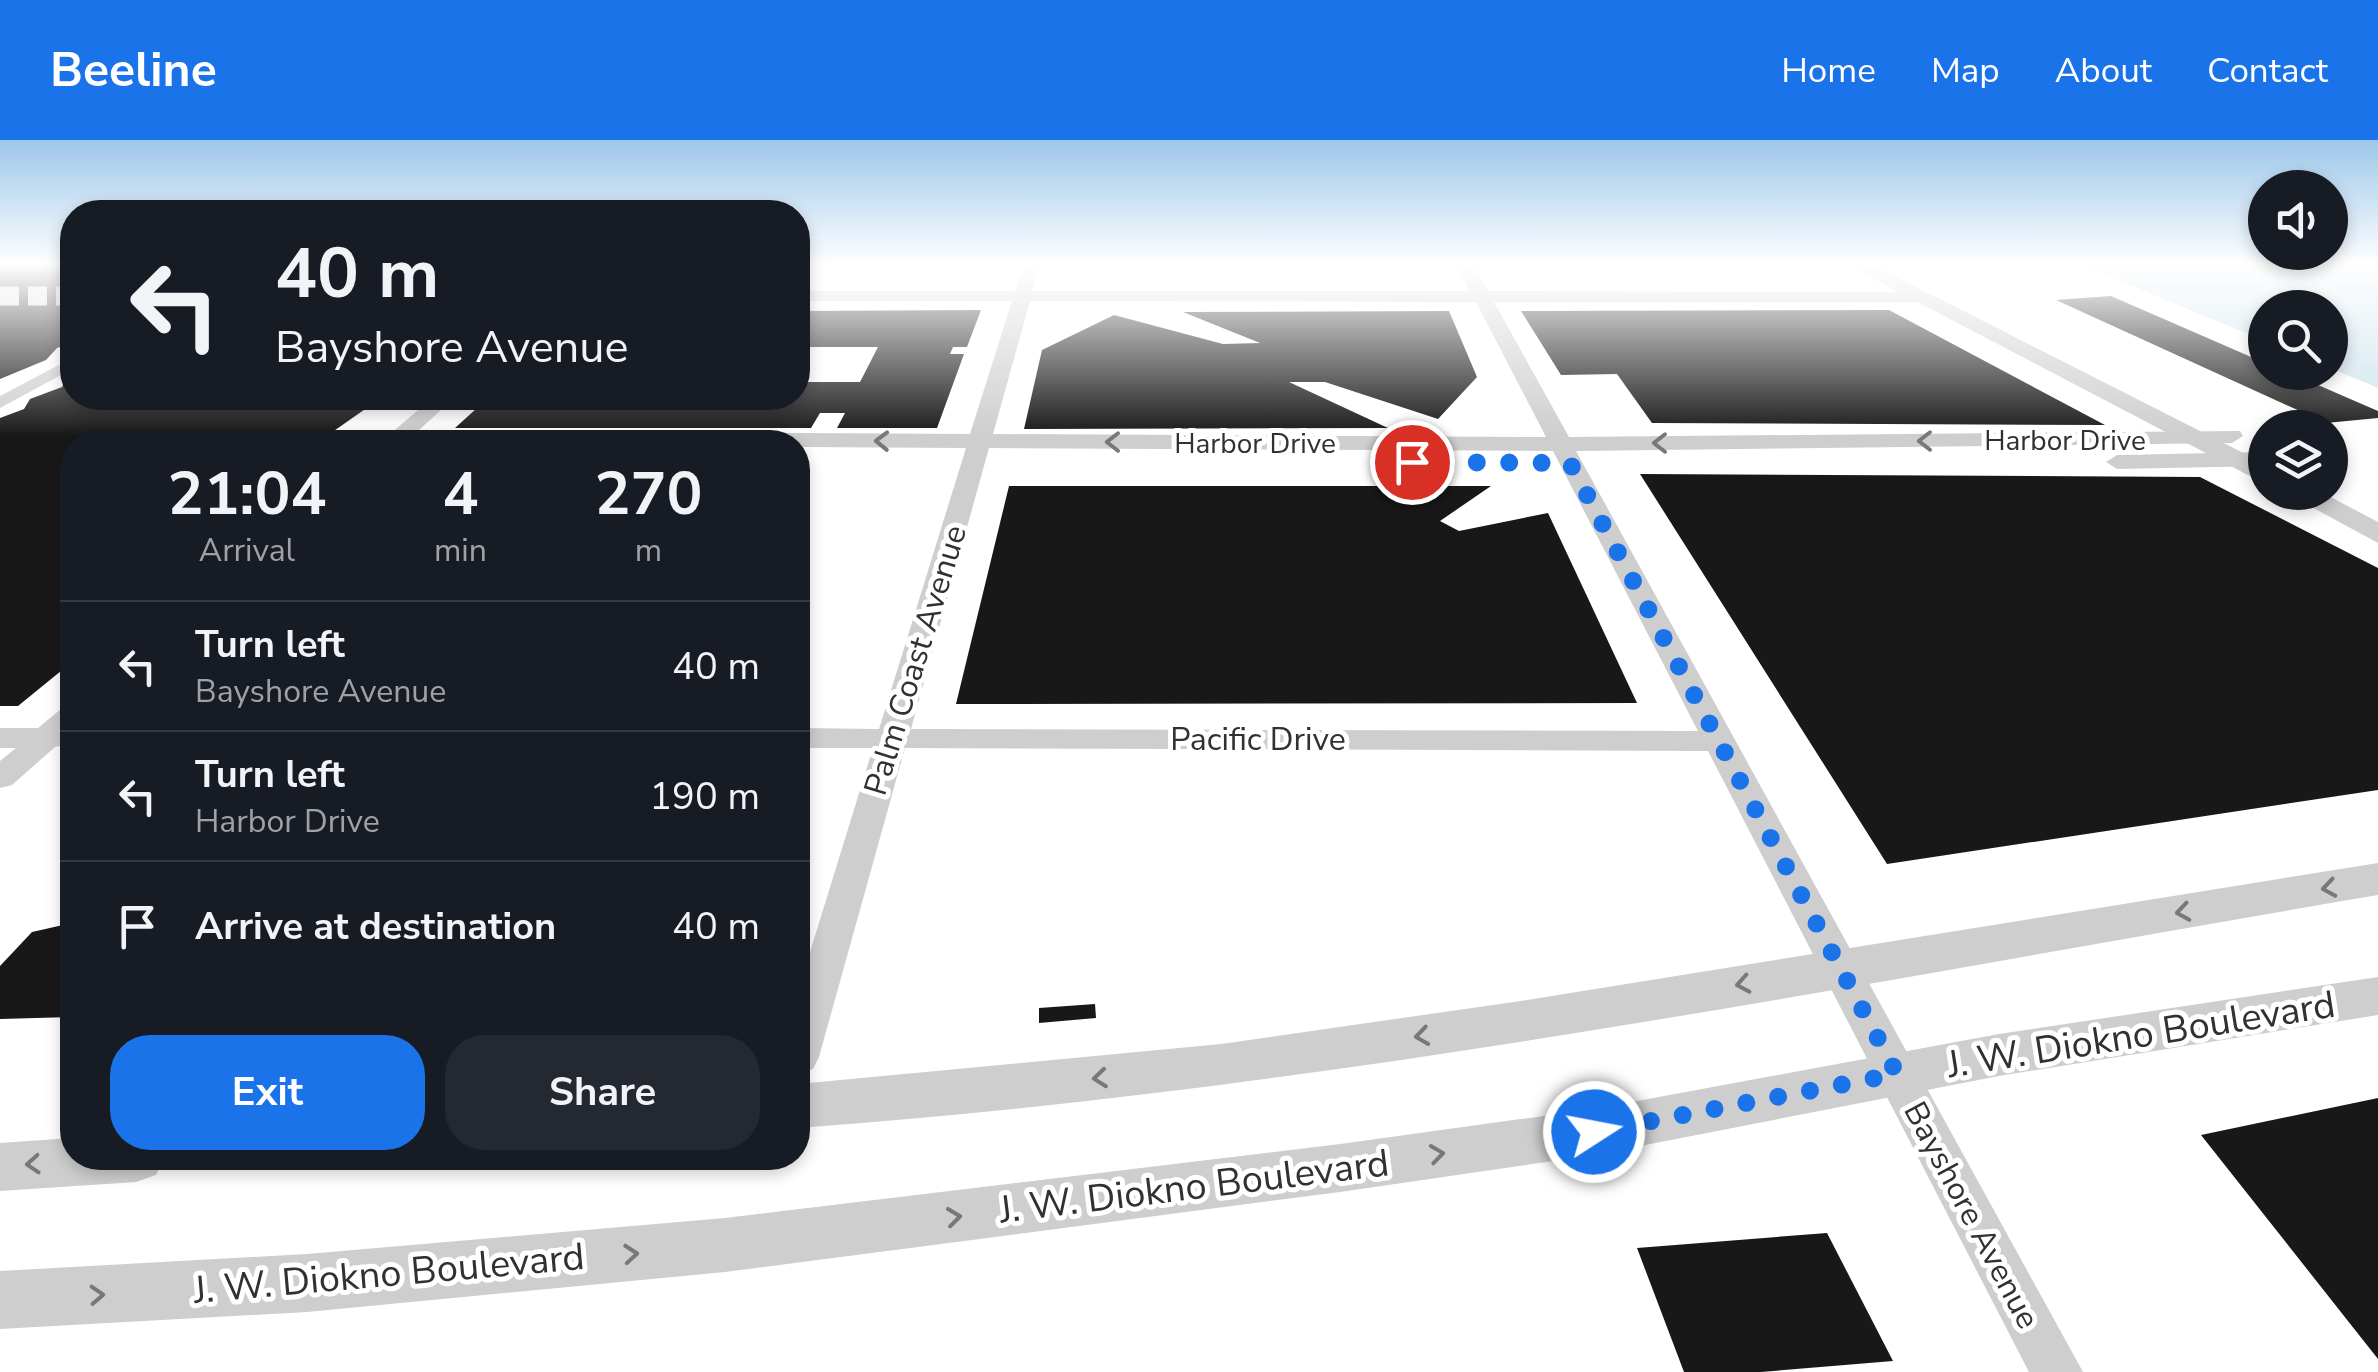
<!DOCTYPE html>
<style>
:root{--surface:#171b24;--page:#242831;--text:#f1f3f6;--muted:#9ea1a6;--line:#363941;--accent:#1a73e8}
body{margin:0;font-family:"Nunito Sans",sans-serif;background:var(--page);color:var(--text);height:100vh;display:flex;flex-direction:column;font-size:38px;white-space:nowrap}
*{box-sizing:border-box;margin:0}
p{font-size:32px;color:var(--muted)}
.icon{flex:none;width:55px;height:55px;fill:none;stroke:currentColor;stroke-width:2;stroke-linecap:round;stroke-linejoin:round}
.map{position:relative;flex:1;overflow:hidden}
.panel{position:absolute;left:60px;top:290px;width:750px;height:740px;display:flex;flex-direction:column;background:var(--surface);border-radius:40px;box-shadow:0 5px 15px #0003}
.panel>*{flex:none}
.guide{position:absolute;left:60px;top:60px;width:750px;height:210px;border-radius:40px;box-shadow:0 5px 15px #0003;background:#171b24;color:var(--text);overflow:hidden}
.fabs{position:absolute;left:2248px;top:30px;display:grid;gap:20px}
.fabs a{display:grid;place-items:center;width:100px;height:100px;border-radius:50%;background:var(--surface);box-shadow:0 5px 15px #0003;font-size:50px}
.pin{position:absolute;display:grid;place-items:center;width:85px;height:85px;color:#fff;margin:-42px;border:5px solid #fff;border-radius:50%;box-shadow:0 2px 10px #0007}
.me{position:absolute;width:110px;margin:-55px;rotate:79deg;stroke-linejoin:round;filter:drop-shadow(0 0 8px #0008)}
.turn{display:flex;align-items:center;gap:35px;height:210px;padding:0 50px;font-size:45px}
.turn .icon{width:130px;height:130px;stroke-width:2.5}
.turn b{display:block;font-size:70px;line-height:85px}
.eta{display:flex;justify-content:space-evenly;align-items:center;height:170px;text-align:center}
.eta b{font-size:60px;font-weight:700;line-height:70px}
.button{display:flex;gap:20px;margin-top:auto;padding:20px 50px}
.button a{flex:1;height:115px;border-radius:40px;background:var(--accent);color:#fff;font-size:40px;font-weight:700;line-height:115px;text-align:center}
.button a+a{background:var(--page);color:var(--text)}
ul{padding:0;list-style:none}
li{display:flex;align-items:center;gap:30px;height:130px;padding:0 50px;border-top:2px solid var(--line)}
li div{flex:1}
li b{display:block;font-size:38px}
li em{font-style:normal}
header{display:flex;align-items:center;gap:60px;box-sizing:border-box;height:140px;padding:0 50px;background:var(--accent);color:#fff}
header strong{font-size:48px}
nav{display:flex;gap:55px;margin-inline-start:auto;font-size:35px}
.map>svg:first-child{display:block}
</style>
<header>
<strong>Beeline</strong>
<nav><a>Home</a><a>Map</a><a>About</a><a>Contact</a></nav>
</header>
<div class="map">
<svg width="2378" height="1232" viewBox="0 0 2378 1232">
<rect width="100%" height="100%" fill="#fff"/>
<path fill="#cce3ed" d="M2077 123H2378V248L2330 228V168H2265V201Z"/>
<path fill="#181818" d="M0 123H72V203L57 208 46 220 0 239Z
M2111 156 2265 223V232H2288L2378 271V278L2326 283 2056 160Z
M981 170 967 207H953L950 214H964L937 288H837L845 273H820L811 288H455L488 258H798V242H860L878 207H798V171Z
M1889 170 2105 285 1652 283 1617 234 1561 235 1521 171Z
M1449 171 1477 237 1438 279 1325 242H1289L1388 288 1024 289 1042 210 1114 175 1223 204 1260 203 1183 172Z
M67 237H72V258H381L318 302H72V522L18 566H0V278L24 269 30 259 62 247Z
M1640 334 2200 337 2378 428V650L1887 724Z
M1009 346H1491L1440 381 1459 391 1548 373 1637 563 956 564Z
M72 783V877L0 879V826L32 792Z
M1095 864 1096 878 1039 883V868Z
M2378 958V1219L2201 995Z
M1827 1093 1893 1221 1761 1232H1684L1637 1108Z"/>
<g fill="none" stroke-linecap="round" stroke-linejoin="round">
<path stroke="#d6d6d6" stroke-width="19" stroke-dasharray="19 9" stroke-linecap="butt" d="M0 156H72"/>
<path fill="#cecece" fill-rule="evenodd" d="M72 218V229L0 268V256Z"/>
<path fill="#cecece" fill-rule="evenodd" d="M1024 123H1040L1032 151H1470L1456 123H1472L1488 151 1917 152 1926 157 1917 162H1494L1569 297 2240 291 2243 296 2232 303 1576 311 2083 1232H2029L1708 611 905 608 819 917 813 929 798 934V851L873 608H798V588L879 589 966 308 798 307V302H381L432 258H454L418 291 970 294 1012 161H798V151H1015ZM1030 161 1476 162 1546 297 993 294ZM989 308 1553 311 1698 591 911 589Z
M2265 312V326L2117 329 2106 322 2117 315Z
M72 567V592L64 605 55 607 12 645 0 648V621L16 608H0V588H38L61 569Z"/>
<path fill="#cecece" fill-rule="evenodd" d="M1843 123H1869L2265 324V344Z
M2284 352H2321L2378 382V403Z
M2378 723V755C1854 844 1329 950 798 988V944L1221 904 1527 860Z
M2378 837V875L1999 936 1594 1015 1340 1052 725 1132 307 1172 0 1189V1131L307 1114 725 1078 1340 1004 1594 969 1999 894Z
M72 998V1018H164L156 1035 136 1042 0 1051V1003Z"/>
</g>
<defs><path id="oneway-chevron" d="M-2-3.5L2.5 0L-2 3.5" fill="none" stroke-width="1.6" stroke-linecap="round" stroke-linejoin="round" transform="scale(2.5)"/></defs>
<g stroke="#787878">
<use href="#oneway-chevron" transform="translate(882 301) rotate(-179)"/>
<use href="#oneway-chevron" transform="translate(1925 301) rotate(180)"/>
<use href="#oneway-chevron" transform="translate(1113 302) rotate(-180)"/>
<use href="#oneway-chevron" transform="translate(1660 303) rotate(180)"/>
<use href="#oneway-chevron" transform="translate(2329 748) rotate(171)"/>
<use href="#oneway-chevron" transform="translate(2183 772) rotate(171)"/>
<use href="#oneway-chevron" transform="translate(1743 844) rotate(170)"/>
<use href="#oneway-chevron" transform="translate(1422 896) rotate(172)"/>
<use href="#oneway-chevron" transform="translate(1100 938) rotate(174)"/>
<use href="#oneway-chevron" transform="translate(1437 1014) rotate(-8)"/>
<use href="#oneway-chevron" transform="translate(33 1024) rotate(176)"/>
<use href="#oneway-chevron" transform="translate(954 1077) rotate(-7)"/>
<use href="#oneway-chevron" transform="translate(631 1114) rotate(-5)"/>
<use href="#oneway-chevron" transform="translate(97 1155) rotate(-3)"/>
</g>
<linearGradient id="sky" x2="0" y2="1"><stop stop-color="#9dc7ea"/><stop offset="0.42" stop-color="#fff"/><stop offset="1" stop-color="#fff" stop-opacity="0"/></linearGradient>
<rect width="2378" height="296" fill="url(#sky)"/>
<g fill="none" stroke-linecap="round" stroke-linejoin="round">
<path stroke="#1a73e8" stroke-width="18" stroke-dasharray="0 32.4" d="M1412 322 1570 323 1897 934 1594 992"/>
</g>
<g text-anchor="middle" stroke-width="10" stroke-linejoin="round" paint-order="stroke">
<g font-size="28" fill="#313131" stroke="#fff">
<text x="2065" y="310">Harbor Drive</text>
<text x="1255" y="313">Harbor Drive</text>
</g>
<g font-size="32" fill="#313131" stroke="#fff">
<text transform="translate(915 520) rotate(-73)" y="11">Palm Coast Avenue</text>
<text x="1258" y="610">Pacific Drive</text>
<text transform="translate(1972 1075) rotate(62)" y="11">Bayshore Avenue</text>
</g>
<g font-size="38" fill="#313131" stroke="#fff">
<text transform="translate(2141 894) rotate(-9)" y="13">J. W. Diokno Boulevard</text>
<text transform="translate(1194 1046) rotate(-7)" y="13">J. W. Diokno Boulevard</text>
<text transform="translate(389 1133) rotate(-5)" y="13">J. W. Diokno Boulevard</text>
</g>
</g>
</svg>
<div class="fabs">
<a><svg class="icon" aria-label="sound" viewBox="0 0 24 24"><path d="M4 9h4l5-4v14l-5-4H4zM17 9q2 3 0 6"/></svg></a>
<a><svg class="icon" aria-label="search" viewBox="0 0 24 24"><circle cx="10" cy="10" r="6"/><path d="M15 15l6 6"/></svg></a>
<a><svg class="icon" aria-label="layers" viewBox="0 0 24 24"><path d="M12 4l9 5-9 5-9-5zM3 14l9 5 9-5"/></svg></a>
</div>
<div class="pin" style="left:1412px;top:322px;background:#d93025"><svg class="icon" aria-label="arrive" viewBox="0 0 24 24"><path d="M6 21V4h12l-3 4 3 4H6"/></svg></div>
<svg class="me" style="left:1594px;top:992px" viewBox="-20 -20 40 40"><circle r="17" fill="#1a73e8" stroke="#fff" stroke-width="3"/><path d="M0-11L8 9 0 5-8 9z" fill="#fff"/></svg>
<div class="guide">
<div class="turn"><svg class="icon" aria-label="left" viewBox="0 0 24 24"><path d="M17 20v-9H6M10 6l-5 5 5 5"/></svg><div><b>40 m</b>Bayshore Avenue</div></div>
</div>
<section class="panel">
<div class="eta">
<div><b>21:04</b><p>Arrival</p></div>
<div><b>4</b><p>min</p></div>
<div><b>270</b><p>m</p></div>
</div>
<ul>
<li><svg class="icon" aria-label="left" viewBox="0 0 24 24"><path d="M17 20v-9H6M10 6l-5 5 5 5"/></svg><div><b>Turn left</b><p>Bayshore Avenue</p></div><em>40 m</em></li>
<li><svg class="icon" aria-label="left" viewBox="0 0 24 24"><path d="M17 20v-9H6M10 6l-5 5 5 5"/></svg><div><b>Turn left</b><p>Harbor Drive</p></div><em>190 m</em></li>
<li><svg class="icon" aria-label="arrive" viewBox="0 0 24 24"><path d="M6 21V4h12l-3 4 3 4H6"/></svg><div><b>Arrive at destination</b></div><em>40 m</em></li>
</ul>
<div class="button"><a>Exit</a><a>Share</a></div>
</section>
</div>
